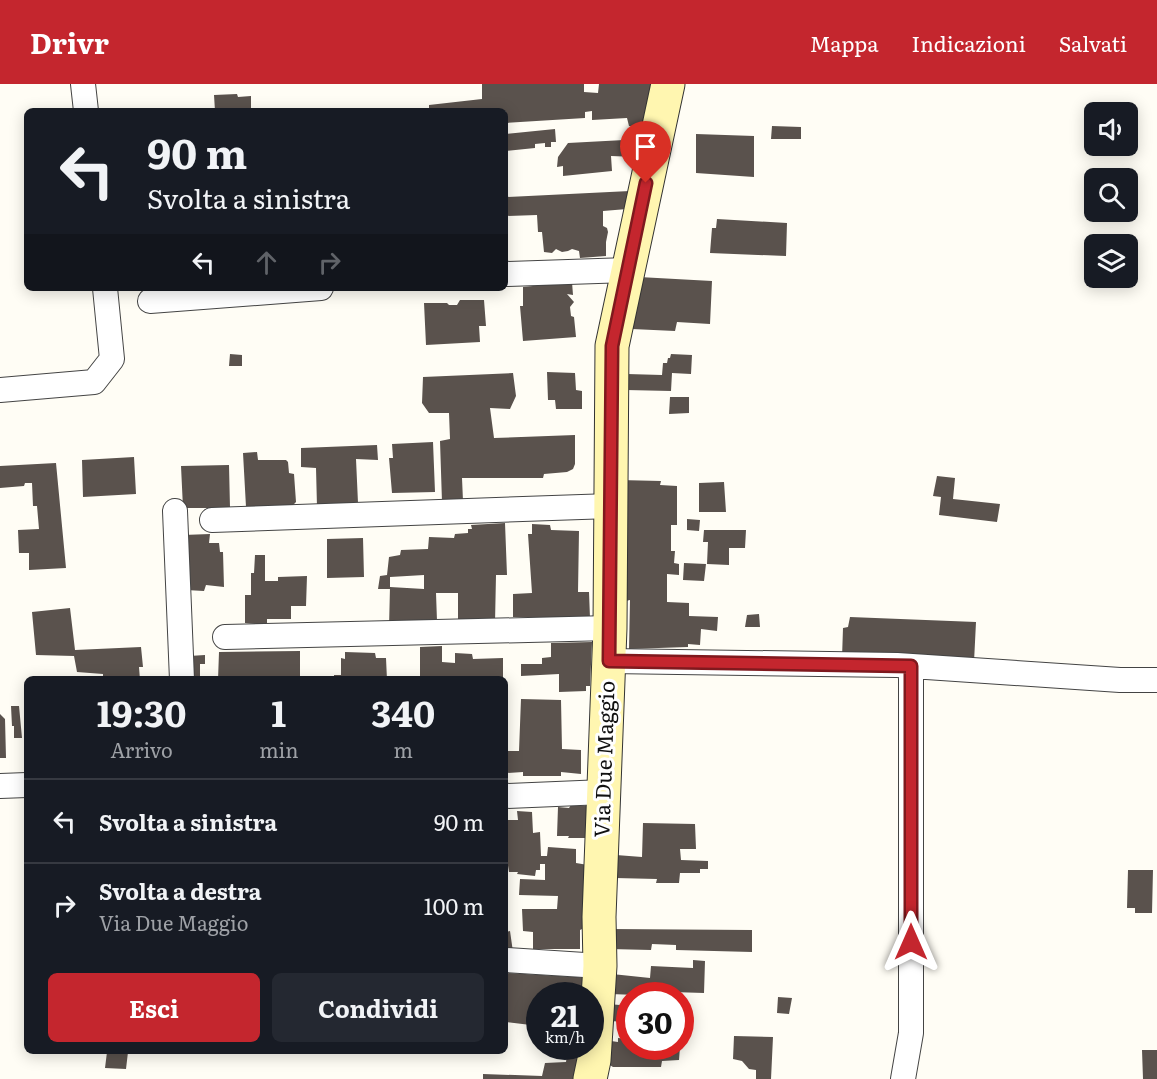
<!DOCTYPE html>
<html lang="it">
<style>
:root{--surface:#171b24;--page:#242831;--text:#f1f3f6;--muted:#9ea1a6;--line:#363941;--accent:#c4262e}
body{margin:0;font-family:Literata,serif;background:var(--page);color:var(--text);height:100vh;display:flex;flex-direction:column;font-size:22px;white-space:nowrap}
*{box-sizing:border-box;margin:0}
p{font-size:20px;color:var(--muted)}
.icon{flex:none;width:33px;height:33px;fill:none;stroke:currentColor;stroke-width:2;stroke-linecap:round;stroke-linejoin:round}
.map{position:relative;flex:1;overflow:hidden}
.side{position:absolute;left:24px;top:592px;width:484px;height:378px;display:flex;flex-direction:column;background:var(--surface);border-radius:9px;box-shadow:0 3px 15px #0003}
.side>*{flex:none}
.guide{position:absolute;left:24px;top:24px;width:484px;height:183px;border-radius:9px;box-shadow:0 3px 15px #0003;background:#171b24;color:var(--text);overflow:hidden}
.buttons{position:absolute;left:1084px;top:18px;display:grid;gap:12px}
.buttons a{display:grid;place-items:center;width:54px;height:54px;border-radius:9px;background:var(--surface);box-shadow:0 3px 15px #0003;font-size:30px}
.speed{position:absolute;left:526px;top:898px;display:flex;gap:12px;font-size:30px;font-weight:700;text-align:center}
.speed>*{display:grid;place-content:center;width:78px;height:78px;border-radius:50%;background:var(--surface);box-shadow:0 3px 15px #0003;line-height:1}
.speed small{font-size:15px;font-weight:400}
.speed .limit{border:9px solid #d22;background:#fff;color:#111}
.pin{position:absolute;display:grid;place-items:center;width:51px;height:51px;color:#fff;margin:-62px -26px;border-radius:50% 50% 50% 0;rotate:-45deg;box-shadow:0 0 6px #0007}
.pin .icon{rotate:45deg}
.me{position:absolute;width:66px;margin:-33px;rotate:0deg;stroke-linejoin:round;filter:drop-shadow(0 0 4px #0008)}
.turn{display:flex;align-items:center;gap:21px;height:126px;padding:0 24px;font-size:27px}
.turn .icon{width:78px;height:78px;stroke-width:2.5}
.turn b{display:block;font-size:42px;line-height:51px}
.lanes{display:flex;align-items:center;height:57px;padding:0 24px;background:#0003;justify-content:center;gap:30px;direction:ltr}
.lanes .off{opacity:.35}
.eta{display:flex;justify-content:space-evenly;align-items:center;height:102px;text-align:center}
.eta b{font-size:36px;font-weight:700;line-height:42px}
.button{display:flex;gap:12px;margin-top:auto;padding:12px 24px}
.button a{flex:1;height:69px;border-radius:9px;background:var(--accent);color:#fff;font-size:24px;font-weight:700;line-height:69px;text-align:center}
.button a+a{background:var(--page);color:var(--text)}
ul{padding:0;list-style:none}
li{display:flex;align-items:center;gap:18px;height:84px;padding:0 24px;border-top:2px solid var(--line)}
li div{flex:1}
li b{display:block;font-size:22px}
li em{font-style:normal}
header{display:flex;align-items:center;gap:36px;box-sizing:border-box;height:84px;padding:0 30px;background:var(--accent);color:#fff}
header strong{font-size:28px}
nav{display:flex;gap:33px;margin-inline-start:auto;font-size:21px}
.map>svg:first-child{display:block}
</style>
<header>
<strong>Drivr</strong>
<nav><a>Mappa</a><a>Indicazioni</a><a>Salvati</a></nav>
</header>
<div class="map">
<svg width="1157" height="995" viewBox="0 0 1157 995">
<rect width="100%" height="100%" fill="#fffdf5"/>
<path fill="#5a524d" d="M482 0H584V8L598 9 599 0H657L648 44 629 42 627 34 592 36V27L585 28V34L506 39V27H429V21L482 15Z
M237 10 238 13 251 12V27H215L214 11Z
M772 42 801 43V55H771Z
M555 45 556 58H551V63H545V59L535 60V64L506 67V50Z
M696 50 754 52V93L696 89Z
M643 55 637 73 611 72 612 87 563 92V82L557 83 558 73 568 59Z
M630 107 627 125 603 127V142L607 144 608 148 606 158V172L580 174 579 167 572 165 568 167 562 168 556 165 552 169 544 168 542 148H538L537 131 506 132V113Z
M717 135 787 139 786 172 710 169 712 144H716Z
M639 193 712 197 710 240 677 238 675 247 632 245Z
M572 198 573 211 567 210 574 218 570 223 571 232 574 233 576 253 523 257 520 222H523V203Z
M460 216H484L486 242H479L480 258 426 261 424 219H447L449 221H457Z
M230 270 242 271V282H229Z
M671 270 692 271 691 290 672 289 671 307 626 306 627 290 662 291 663 279H667L668 274H670Z
M547 288 575 289 576 306 582 307V325H556L555 316H548Z
M513 289 516 312 510 325 490 324 494 354 575 351V380L573 385 567 388 544 390 543 394H462L463 417 442 418 440 357 450 355 449 329H429L422 319 423 293Z
M670 313H689V329L669 330Z
M433 358 435 408 392 409 389 374H393L392 360Z
M377 361 378 376 356 375 358 419H334V422L317 423 316 384 301 383V364Z
M257 368 258 376H286L288 378 289 389 294 390 296 418 293 421 246 423 243 369Z
M134 373 136 410 83 413 82 376Z
M56 379 66 484 29 486V469H19L18 446 39 445 37 422H33L32 399H25L24 402 0 404V382Z
M229 381 230 424H183L181 382Z
M937 392 955 394 953 415 1000 420 997 438 939 431 941 413 933 412Z
M619 396 661 397 660 401 677 402V441H671V467H675L674 479 679 480V491L667 490V518L689 519V532L718 533 717 547 701 545 700 561 688 560V563L629 565 630 516 621 518Z
M724 398 726 428H699V399Z
M687 435 700 436 699 447 687 446Z
M505 439 507 491H496L495 539H458V509H436L437 537 389 544 390 503 424 505V491L390 493V505H378L380 492 387 491 389 473 400 471 401 466 428 465 429 453 454 454 455 450 468 449V445H472L471 441Z
M532 440 550 441 551 446 579 447 578 508H589L590 534 513 533V510L532 509 528 450H532Z
M704 446H746L745 464H729V481L707 480 708 458H703Z
M210 450 209 459H219L220 468H223L224 503 206 501 204 507 186 506 183 451Z
M363 454 364 493 327 494V455Z
M255 471H265V497H278V493L307 492 306 522H291V535H267V541L245 539V511H251V489H254Z
M684 479 706 480 704 497 683 496Z
M70 524 75 566 141 563 143 583H139L140 596H103V590L77 588 74 572 36 571 32 528Z
M759 530 760 543H745L747 531Z
M850 533 976 538 974 578 842 574 843 544 848 543Z
M592 558 590 602H586V607L559 608V590L521 592V580H542V574L551 573V559Z
M442 562V578L455 579V569L472 570 473 575 503 574V596H420V563Z
M300 567V594L218 596 219 568Z
M345 568 375 569 376 574H386L387 596H334V591H341V574L345 575Z
M205 571V580H200V596H190L189 572Z
M521 615 561 616 562 665 581 666V690L561 688V692H523V688L506 689V667H519Z
M11 622H19L22 654H14V642H12Z
M0 630 5 635 6 674H0Z
M571 721 592 722 591 754H568L569 752H557L558 723 569 724Z
M517 727 532 728 533 749 540 748 541 772H547L548 763 576 765V779L588 781V842L580 846V865H533V848L523 847 522 825H557L558 812 519 811 520 795 545 796V780H540V786H536L535 792 517 790 518 788H509L506 769V736H518Z
M643 739 695 740 696 765H680L681 776 708 777V785H700V789H680L679 799H656L657 795 615 794 616 771 642 773Z
M1128 786H1153L1152 829H1135V824H1127Z
M610 845 752 846V868L676 866V861L652 860 651 866 610 865Z
M510 847 513 868 506 869V848Z
M693 876 705 877 704 909 672 908 671 904H666L665 912 610 910 612 890 650 894 651 882 693 884Z
M507 889 593 894 592 912H540L539 942 506 938Z
M778 913 792 914 789 930 777 929Z
M609 920 630 922V938L608 937Z
M627 950 630 951V963H680L679 976 662 977 661 983H613L608 980 611 957 618 958V954L627 955Z
M734 952 773 953 771 995H756V986L749 985 742 977 733 975Z
M568 963H586L583 995H483V990L542 992 545 979 566 978Z
M1142 966H1157V995H1143Z
M107 968H128L126 985 105 984Z"/>
<g fill="none" stroke-linecap="round" stroke-linejoin="round">
<defs>
<path id="minor" d="M83 0 86 27
M506 190 628 186
M150 217 321 204
M0 306 94 298 112 275 105 204
M175 427 182 596
M212 436 611 422
M225 553 610 544
M609 577 897 581 1120 596H1157
M0 702 27 701
M506 712 604 708
M506 876 600 882
M903 995 911 949V582"/>
<path id="secondary" d="M590 995 594 976 600 882 599 833 610 544 612 262 668 0"/>
</defs>
<use href="#minor" stroke="#444" stroke-width="26"/>
<use href="#secondary" stroke="#333" stroke-width="35"/>
<use href="#minor" stroke="#fff" stroke-width="24"/>
<use href="#secondary" stroke="#fff6b0" stroke-width="33"/>
</g>
<g fill="none" stroke-linecap="round" stroke-linejoin="round">
<defs>
<path id="route" d="M646 99 612 262 609 577 911 582V858"/>
</defs>
<use href="#route" stroke="#7f191e" stroke-width="15"/>
<use href="#route" stroke="#c4262e" stroke-width="10"/>
</g>
<g text-anchor="middle" stroke-width="6" stroke-linejoin="round" paint-order="stroke">
<g font-size="21" fill="#111" stroke="#fff">
<text transform="translate(605 675) rotate(-88)" y="7">Via Due Maggio</text>
</g>
</g>
</svg>
<div class="buttons">
<a><svg class="icon" aria-label="sound" viewBox="0 0 24 24"><path d="M4 9h4l5-4v14l-5-4H4zM17 9q2 3 0 6"/></svg></a>
<a><svg class="icon" aria-label="search" viewBox="0 0 24 24"><circle cx="10" cy="10" r="6"/><path d="M15 15l6 6"/></svg></a>
<a><svg class="icon" aria-label="layers" viewBox="0 0 24 24"><path d="M12 4l9 5-9 5-9-5zM3 14l9 5 9-5"/></svg></a>
</div>
<div class="speed"><div>21<small>km/h</small></div><div class="limit">30</div></div>
<div class="pin" style="left:646px;top:99px;background:#d93025"><svg class="icon" aria-label="arrive" viewBox="0 0 24 24"><path d="M6 21V4h12l-3 4 3 4H6"/></svg></div>
<svg class="me" style="left:911px;top:858px" viewBox="-20 -20 40 40"><path d="M0-17L14 15 0 8-14 15z" fill="#c4262e" stroke="#fff" stroke-width="4"/></svg>
<div class="guide">
<div class="turn"><svg class="icon" aria-label="left" viewBox="0 0 24 24"><path d="M17 20v-9H6M10 6l-5 5 5 5"/></svg><div><b>90 m</b>Svolta a sinistra</div></div>
<div class="lanes"><svg class="icon" aria-label="left" viewBox="0 0 24 24"><path d="M17 20v-9H6M10 6l-5 5 5 5"/></svg><svg class="icon off" aria-label="ahead" viewBox="0 0 24 24"><path d="M12 20V5M6 11l6-6 6 6"/></svg><svg class="icon off" aria-label="right" viewBox="0 0 24 24"><path d="M7 20v-9h11M14 6l5 5-5 5"/></svg></div>
</div>
<section class="side">
<div class="eta">
<div><b>19:30</b><p>Arrivo</p></div>
<div><b>1</b><p>min</p></div>
<div><b>340</b><p>m</p></div>
</div>
<ul>
<li><svg class="icon" aria-label="left" viewBox="0 0 24 24"><path d="M17 20v-9H6M10 6l-5 5 5 5"/></svg><div><b>Svolta a sinistra</b></div><em>90 m</em></li>
<li><svg class="icon" aria-label="right" viewBox="0 0 24 24"><path d="M7 20v-9h11M14 6l5 5-5 5"/></svg><div><b>Svolta a destra</b><p>Via Due Maggio</p></div><em>100 m</em></li>
</ul>
<div class="button"><a>Esci</a><a>Condividi</a></div>
</section>
</div>
